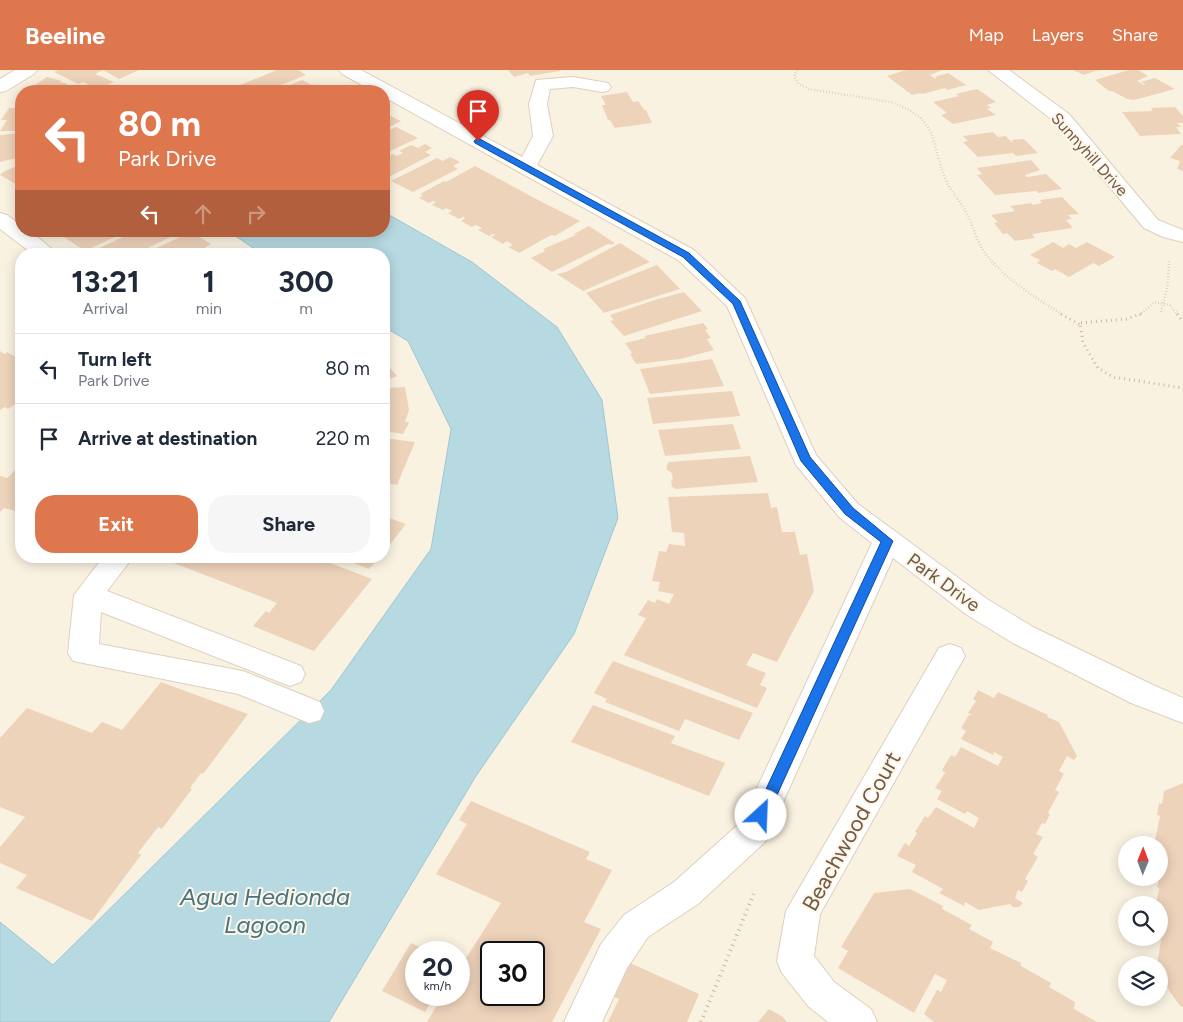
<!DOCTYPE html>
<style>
:root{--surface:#fff;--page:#f6f6f7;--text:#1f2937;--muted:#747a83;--line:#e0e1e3;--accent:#de774d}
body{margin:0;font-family:Figtree,sans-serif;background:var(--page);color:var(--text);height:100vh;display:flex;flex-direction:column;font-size:19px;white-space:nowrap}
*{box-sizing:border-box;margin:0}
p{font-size:16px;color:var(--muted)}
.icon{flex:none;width:28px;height:28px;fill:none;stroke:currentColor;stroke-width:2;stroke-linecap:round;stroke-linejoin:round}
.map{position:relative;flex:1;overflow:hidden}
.sheet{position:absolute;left:15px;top:178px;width:375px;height:315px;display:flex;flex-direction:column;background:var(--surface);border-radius:20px;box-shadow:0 2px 12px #0003}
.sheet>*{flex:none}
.banner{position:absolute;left:15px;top:15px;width:375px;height:152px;border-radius:20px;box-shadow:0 2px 12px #0003;background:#de774d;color:#fff;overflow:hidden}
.needle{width:32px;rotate:1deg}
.controls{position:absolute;left:1118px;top:766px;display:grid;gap:10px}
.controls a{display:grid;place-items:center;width:50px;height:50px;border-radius:50%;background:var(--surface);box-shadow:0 2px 12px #0003;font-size:25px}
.speed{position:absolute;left:405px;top:871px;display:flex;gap:10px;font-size:25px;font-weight:700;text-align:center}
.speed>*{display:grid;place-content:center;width:65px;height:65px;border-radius:50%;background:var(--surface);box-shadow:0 2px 12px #0003;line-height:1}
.speed small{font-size:12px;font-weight:400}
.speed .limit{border:2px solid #111;border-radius:8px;background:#fff;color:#111}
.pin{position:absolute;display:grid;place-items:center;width:42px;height:42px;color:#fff;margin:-51px -21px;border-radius:50% 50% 50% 0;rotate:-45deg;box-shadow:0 0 5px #0007}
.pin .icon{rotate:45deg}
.me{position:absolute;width:55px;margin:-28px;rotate:25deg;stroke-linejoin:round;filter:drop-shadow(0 0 4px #0008)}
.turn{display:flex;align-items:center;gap:18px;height:105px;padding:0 20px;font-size:22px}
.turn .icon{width:65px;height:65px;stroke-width:2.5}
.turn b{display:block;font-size:35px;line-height:42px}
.lanes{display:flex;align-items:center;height:48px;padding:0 20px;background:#0003;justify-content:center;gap:25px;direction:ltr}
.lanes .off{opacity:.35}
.eta{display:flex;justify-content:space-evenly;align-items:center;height:85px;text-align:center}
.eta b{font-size:30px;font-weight:700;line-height:35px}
.primary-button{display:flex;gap:10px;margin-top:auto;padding:10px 20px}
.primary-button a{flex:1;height:58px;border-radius:20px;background:var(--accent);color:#fff;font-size:20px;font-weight:700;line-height:58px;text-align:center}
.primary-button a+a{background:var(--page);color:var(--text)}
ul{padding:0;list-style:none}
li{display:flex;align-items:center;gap:15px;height:70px;padding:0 20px;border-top:1px solid var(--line)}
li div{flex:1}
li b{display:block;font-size:19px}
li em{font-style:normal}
header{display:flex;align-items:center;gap:30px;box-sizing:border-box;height:70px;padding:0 25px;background:var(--accent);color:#fff}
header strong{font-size:24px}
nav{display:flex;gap:28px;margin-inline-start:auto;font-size:18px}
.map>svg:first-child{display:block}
</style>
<header>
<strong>Beeline</strong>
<nav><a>Map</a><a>Layers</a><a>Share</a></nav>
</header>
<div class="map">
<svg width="1183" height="952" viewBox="0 0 1183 952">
<rect width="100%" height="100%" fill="#faf2e1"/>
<path fill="#b7d9e2" stroke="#9ec7d3" d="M384 142 472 192 557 257 602 330 618 448 574 564 476 706 329 952H0V852L53 895 331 620 431 479 451 359 408 271 384 257V184H262L228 161H384Z"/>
<path fill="#eed3bb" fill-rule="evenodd" d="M58 0H139L119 9 103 0 95 4 114 12 97 19 83 12 78 14 54 2Z
M277 0H298L306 5 266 21H231L228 20Z
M508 0H560V1L530 6 528 3 514 7Z
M906 0H942L930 5 935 9 937 6 948 3 966 15 947 20 945 18 922 24 920 23 912 25 887 6Z
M1073 0H1098L1084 5Z
M1129 0H1138L1148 6 1137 11 1144 15H1146L1141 12 1155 8 1175 19 1134 30 1127 29 1112 21H1109L1095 10Z
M47 7 62 11 60 12 68 14 66 15 83 21H40L42 20 32 17Z
M302 10 320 19 315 21H275Z
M977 19 996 32 987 35 991 38 987 39 996 45 953 54 941 45 947 43 933 32 959 26 956 24Z
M627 22 633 32 638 31 644 40H646L652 53 615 58 610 50H608L602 35H606L601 26Z
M1175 37 1183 46V53H1177L1181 57H1176L1181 64 1140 66 1122 42 1153 41 1151 38Z
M9 38H21V61H0L7 50H1Z
M384 43 401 51 384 60Z
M396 57 418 68 384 84V71L387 70 384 68V62Z
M993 62 998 67 1006 66 1011 72H1013L1011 70 1024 69 1038 83 1016 86 1013 83 978 87 963 72 968 71 963 66Z
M21 63V87L0 92V65Z
M425 74 432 78 425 82 431 85 387 108 384 106V88L393 84 397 86 403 83 399 81 411 75 418 78Z
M1181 75H1183V101L1177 99 1180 91 1170 88Z
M450 87 460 92 453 96 458 99 413 122 391 111 437 88 443 91Z
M1031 90 1040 100 1025 105 1027 107 1046 104 1062 119 1038 123 1036 121 995 125 977 105 982 104 977 98Z
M21 94V117L0 105 3 102Z
M475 96 540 131 580 151 555 166 551 165 519 183 508 177 513 175 507 171 503 174 491 167 495 165 493 164 489 166 478 160 482 158 476 155 472 157 461 151 465 148 463 147 459 149 448 143 452 141 446 138 443 140 432 135 436 132 433 131 429 133 419 128 423 125 420 124 444 111 446 112Z
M1062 127 1079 144 1068 145 1072 149 1066 150 1073 158 1032 164 1035 168 1015 171 1007 163 1003 164 994 153 998 152 991 145 1015 141 1010 136 1031 133 1033 135 1042 133 1040 130Z
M589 156 615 173 611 175 608 174 552 202 531 188 545 181 543 179 576 165 574 164Z
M76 161H127L85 181 64 167Z
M136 161H173L177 164 135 184H103L97 179Z
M191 162 211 174 194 184H144Z
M1053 172 1063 178 1069 174 1076 178 1087 172 1115 187 1099 196 1093 193 1069 207 1055 199 1052 201 1037 193 1040 190 1030 185Z
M620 173 650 192 583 221 557 204 566 202Z
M657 195 680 219 604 243 586 223Z
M684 222 702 241 624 266 610 251 614 250 610 245 658 229Z
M703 253 708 259 705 260 711 268 707 269 714 280 680 289 636 294 630 284 632 283 625 273 646 268 644 266Z
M0 281 5 284 7 282 19 289 16 290 21 293V330L8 339 5 337 0 340Z
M712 289 724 316 650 324 640 299Z
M384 293 389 297 397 306 384 311Z
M405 317 409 340 405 352H409L408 355 403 364 384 361V318Z
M732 321 740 346 653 354 647 328Z
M733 354 741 379 665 386 658 360Z
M384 368 415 372 397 415 384 413Z
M750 386 758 412 676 419 672 417 671 411 673 409 671 402 667 400V395L669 392Z
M17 398 21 400V435L15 441 4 438 0 442V406L7 408Z
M768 423 771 438 777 437 782 462H795L800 485 807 484 814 521 777 592 753 583 746 595 766 603 760 615 767 618 757 638 624 585 646 548 638 545 648 530 655 533 657 529 669 534 674 524 658 521 660 512 652 511 659 481 666 482 669 474 685 476 684 463 672 462 668 427Z
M384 446 406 454 384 482Z
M169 486H312L372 509 314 581 253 556 266 541 269 543 277 533 166 490Z
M336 486H380L369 499Z
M613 591 753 643 739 670 685 649 679 661 605 632 607 629 594 623Z
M161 612 248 644 203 704 201 703 190 718 192 719 162 759 158 757 138 783 141 785 92 851 16 818 27 805 0 793V777L25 747 0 737V668L27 638 92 663 102 652 122 660Z
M978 620 994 628 998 622 1048 645 1047 647 1059 652 1077 686 1074 690 1067 686 1059 701 1064 704 1055 720 1059 722 1048 743 1050 744 1045 754 1042 753 1036 764 1043 767 1033 784 1038 787 1025 809 1028 811 1022 822 1018 820 1015 828 1023 833 1019 837H1013L1010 834 979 840 965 832 964 836 939 823 943 819 912 802 916 795 897 786 905 773 909 776 917 763 915 762 925 746 928 748 936 737 974 758 979 748 967 741 965 744 937 729 942 721 935 718 945 703 947 704 942 700 951 685 955 687 961 677 998 696 1003 687 994 682 993 685 961 669 966 661 961 658 969 645H972L968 643 976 631 973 629Z
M593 635 675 666 671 673 725 693 709 726 571 672Z
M1183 713V937L1180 936 1159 906V895H1157L1161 870 1154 868H1159V835H1156L1159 818 1157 817 1163 793 1159 792V772L1155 770 1160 746 1157 745 1159 733 1162 734 1164 721Z
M471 731 590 782 586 789 612 800 584 852 601 859 552 952H427L439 932 436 931 440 925H459V893H463L501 833 436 804 467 754 459 750ZM491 882H534V925H491Z
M910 819 943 836 942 839 972 855 969 859 993 872 990 878 1021 893V896L1051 913 1049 917 1075 932 1074 939 1097 952H934L924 944 937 920 941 922 947 910 935 904 914 943 838 898 848 881 841 877 874 823Z
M411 873 431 882H416V925H435L425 942 382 921Z
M630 893 699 924 687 952H608L619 929 614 927Z
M769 939 783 947 787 952H758Z"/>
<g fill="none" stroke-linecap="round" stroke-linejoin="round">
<defs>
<path id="minor" d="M15 0H37L34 4 6 21 0 22V9Z
M339 0H361L522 87 533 66 529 34 536 10 573 7 608 13 611 17 608 21 602 22 573 17 550 19 547 34 553 66 537 95 694 180 745 228 816 385 858 434 987 529 1033 557 1153 615 1183 628V653L1131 633 1013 573 967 545 893 488 765 772 698 834 648 867 627 898 602 952H564L601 874 624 845 674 812 741 752 872 473 840 448 796 395 727 236 678 190 384 27V21H373L342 4Z
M988 0H1009L1069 44 1158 150 1183 160V172L1163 167 1144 158 1055 52Z
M0 143 7 145 21 155V161H30L58 184H33L0 159Z
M104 486H134L107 521 301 596 305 604 301 612 290 616 101 542 99 574 243 601 320 632 324 641 320 650 309 653 238 624 73 591 68 583 74 525Z
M950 574 961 578 965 586 820 844 814 886 834 912 871 939 877 952H828L808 936 782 903 777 891 786 841 939 578Z"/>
</defs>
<use href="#minor" stroke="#decfbe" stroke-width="2"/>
<path stroke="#d2b69e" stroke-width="2.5" stroke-dasharray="0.5 2.5" stroke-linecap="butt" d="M797 0 794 7 799 14 809 19 891 32C942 51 928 69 946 110 951 122 960 131 966 142 972 153 975 166 981 177 999 206 1035 227 1063 245
M1161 242 1168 214 1169 189
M1139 245 1155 232 1170 235 1178 245"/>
<path stroke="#d2b69e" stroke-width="3" stroke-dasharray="1 4" stroke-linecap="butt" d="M1061 244 1080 255
M1141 244 1126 249 1080 253 1083 273 1098 298 1113 307 1183 318
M1177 244 1183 252"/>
<path stroke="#d2b69e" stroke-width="4" stroke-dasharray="1 4.5" stroke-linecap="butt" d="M701 952 754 823"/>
<use href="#minor" fill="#fff" fill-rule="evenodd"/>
</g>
<path fill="#1a73e8" stroke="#114b97" d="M478 68 689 183 740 231 810 387 853 438 893 471 766 749 761 751 756 749 754 745 881 472 845 444 801 391 733 234 683 187 475 73 474 71Z"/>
<g text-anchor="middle" stroke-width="4" stroke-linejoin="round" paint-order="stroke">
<g font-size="16" fill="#705a4a" stroke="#fef6e7">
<text transform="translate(1090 84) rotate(48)" y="6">Sunnyhill Drive</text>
</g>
<g font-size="19" fill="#705a4a" stroke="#fef6e7">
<text transform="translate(944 512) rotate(36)" y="7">Park Drive</text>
</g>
<g font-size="22" fill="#705a4a" stroke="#fef6e7">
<text transform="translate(851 761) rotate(-61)" y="8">Beachwood Court</text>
</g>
<g font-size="24" font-style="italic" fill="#457482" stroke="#fef6e7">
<text x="265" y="835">Agua Hedionda<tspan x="265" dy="28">Lagoon</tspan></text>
</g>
</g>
</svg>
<div class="controls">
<a><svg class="needle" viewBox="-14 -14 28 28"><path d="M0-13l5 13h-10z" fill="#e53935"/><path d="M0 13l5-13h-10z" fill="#747a83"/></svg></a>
<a><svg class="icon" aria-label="search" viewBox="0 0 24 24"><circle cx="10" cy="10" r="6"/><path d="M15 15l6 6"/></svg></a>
<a><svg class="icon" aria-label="layers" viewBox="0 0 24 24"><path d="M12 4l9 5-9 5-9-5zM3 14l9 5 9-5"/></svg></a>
</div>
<div class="speed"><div>20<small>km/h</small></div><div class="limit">30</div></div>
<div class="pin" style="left:478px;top:71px;background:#d93025"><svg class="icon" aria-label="arrive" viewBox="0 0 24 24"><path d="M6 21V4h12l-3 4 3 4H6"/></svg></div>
<svg class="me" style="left:761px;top:745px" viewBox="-20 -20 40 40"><circle r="19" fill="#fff"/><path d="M0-13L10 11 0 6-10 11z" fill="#1a73e8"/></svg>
<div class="banner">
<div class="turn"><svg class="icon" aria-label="left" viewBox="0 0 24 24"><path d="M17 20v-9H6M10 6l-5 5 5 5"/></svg><div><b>80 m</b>Park Drive</div></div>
<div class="lanes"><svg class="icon" aria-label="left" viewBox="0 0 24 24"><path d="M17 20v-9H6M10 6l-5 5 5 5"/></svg><svg class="icon off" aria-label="ahead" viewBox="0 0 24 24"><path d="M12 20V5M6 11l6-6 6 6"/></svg><svg class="icon off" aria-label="right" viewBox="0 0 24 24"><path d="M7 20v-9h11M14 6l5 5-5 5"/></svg></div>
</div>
<section class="sheet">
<div class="eta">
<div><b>13:21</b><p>Arrival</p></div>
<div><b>1</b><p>min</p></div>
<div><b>300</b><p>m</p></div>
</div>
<ul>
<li><svg class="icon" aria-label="left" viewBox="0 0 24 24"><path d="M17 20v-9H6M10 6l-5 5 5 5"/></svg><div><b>Turn left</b><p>Park Drive</p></div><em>80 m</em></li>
<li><svg class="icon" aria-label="arrive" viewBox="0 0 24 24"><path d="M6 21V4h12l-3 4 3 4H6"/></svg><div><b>Arrive at destination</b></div><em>220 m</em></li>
</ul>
<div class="primary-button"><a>Exit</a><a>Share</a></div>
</section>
</div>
